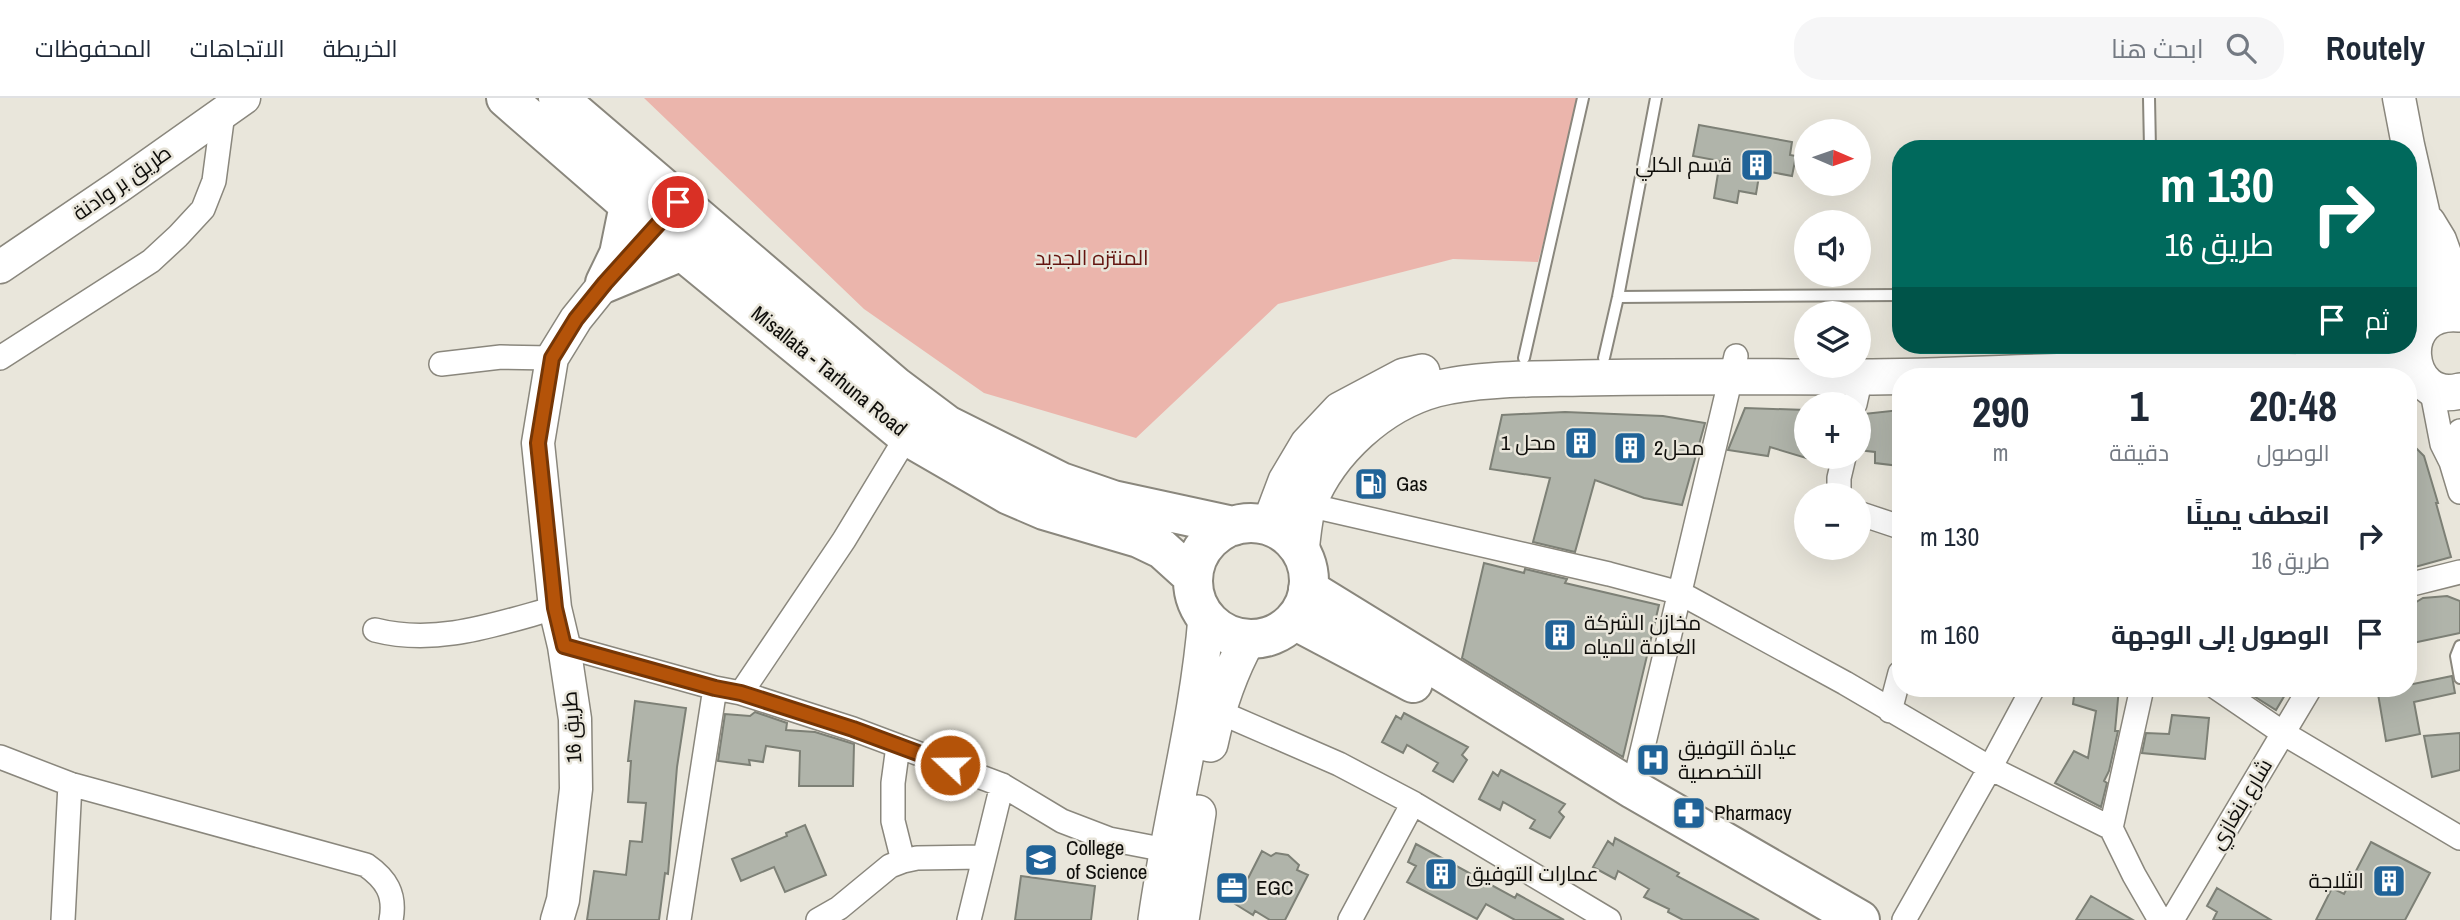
<!DOCTYPE html>
<html lang="ar">
<meta charset="utf-8">
<style>
:root{--surface:#fff;--page:#f6f6f7;--text:#1f2937;--muted:#747a83;--line:#e0e1e3}
body{margin:0;font-family:"Archivo Narrow",Cairo,sans-serif;background:var(--page);color:var(--text);direction:rtl;height:100vh;display:flex;flex-direction:column;font-size:26px;white-space:nowrap}
*{box-sizing:border-box;margin:0}
p{font-size:23px;color:var(--muted)}
.icon{flex:none;width:38px;height:38px;fill:none;stroke:currentColor;stroke-width:2;stroke-linecap:round;stroke-linejoin:round}
.map{position:relative;flex:1;overflow:hidden;direction:ltr}
.panel{position:absolute;left:1892px;top:270px;width:525px;height:329px;display:flex;flex-direction:column;background:var(--surface);border-radius:28px;box-shadow:0 7px 28px #0002;direction:rtl}
.panel>*{flex:none}
.guide{position:absolute;left:1892px;top:42px;width:525px;height:214px;border-radius:28px;box-shadow:0 7px 28px #0002;direction:rtl;background:#00695c;color:#fff;overflow:hidden}
.needle{width:46px;rotate:92deg}
.buttons{position:absolute;left:1794px;top:21px;display:grid;gap:14px}
.buttons a{display:grid;place-items:center;width:77px;height:77px;border-radius:50%;background:var(--surface);box-shadow:0 7px 28px #0002;font-size:35px}
.pin{position:absolute;display:grid;place-items:center;width:60px;height:60px;color:#fff;margin:-30px;border:4px solid #fff;border-radius:50%;box-shadow:0 2px 7px #0007}
.me{position:absolute;width:77px;margin:-38px;rotate:291deg;stroke-linejoin:round;filter:drop-shadow(0 0 5px #0008)}
.turn{display:flex;align-items:center;gap:24px;height:147px;padding:0 28px;font-size:32px}
.turn .icon{width:91px;height:91px;stroke-width:2.5}
.turn b{display:block;font-size:49px;line-height:60px}
.then{display:flex;align-items:center;height:66px;padding:0 28px;background:#0003;gap:14px;font-size:26px}
.eta{display:flex;justify-content:space-evenly;align-items:center;height:119px;text-align:center}
.eta b{font-size:42px;font-weight:700;line-height:49px}
ul{padding:0;list-style:none}
li{display:flex;align-items:center;gap:21px;height:98px;padding:0 28px}
li div{flex:1}
li b{display:block;font-size:26px}
li em{font-style:normal}
header{display:flex;align-items:center;gap:42px;box-sizing:border-box;height:98px;padding:0 35px;background:var(--surface);border-bottom:2px solid var(--line)}
header strong{font-size:33px}
nav{display:flex;gap:38px;margin-inline-start:auto;font-size:24px}
.search{width:490px;height:63px;background:var(--page);display:flex;align-items:center;gap:18px;box-sizing:border-box;padding:0 24px;border-radius:28px;color:var(--muted);font-size:26px}
.map>svg:first-child{display:block}
</style>
<header>
<strong>Routely</strong>
<div class="search"><svg class="icon" aria-label="search" viewBox="0 0 24 24"><circle cx="10" cy="10" r="6"/><path d="M15 15l6 6"/></svg>ابحث هنا</div>
<nav><a>الخريطة</a><a>الاتجاهات</a><a>المحفوظات</a></nav>
</header>
<div class="map">
<svg width="2460" height="822" viewBox="0 0 2460 822">
<rect width="100%" height="100%" fill="#e9e6db"/>
<path fill="#ebb5ac" d="M644 0H1582L1538 164 1453 161 1278 206 1136 340 984 295 864 211Z"/>
<path fill="#b0b4aa" stroke="#7d8076" stroke-width="2" d="M1699 27 1792 44 1790 57 1796 58 1792 78 1760 72 1756 96 1739 93 1737 105 1714 100 1720 63 1693 58Z
M1745 310 1806 312V360L1770 349 1768 358 1728 352Z
M1900 312V368L1875 365V354L1858 352V319L1864 316Z
M1565 314 1663 318 1705 325 1682 407 1644 400 1595 382 1575 454 1533 444 1550 380 1490 371 1502 317Z
M2408 342 2424 358 2438 405H2436L2451 459 2408 471Z
M1484 465 1524 475 1525 471 1567 481 1565 485 1659 507 1623 659 1462 560Z
M2447 498 2460 503V535L2408 546V509L2423 500Z
M2452 578 2455 595 2414 604 2420 636 2386 643 2377 590H2408V587Z
M2075 590H2119L2115 633H2118L2109 673 2104 683 2107 685 2101 709 2055 685 2074 653 2088 660 2096 613 2073 606Z
M2241 590H2289L2276 612Z
M635 603 686 610 677 669 668 776 665 775 659 822H587L594 773 626 777 630 743 642 744 646 705 628 704 631 663H628Z
M755 614 787 625 786 632 815 634 854 646 853 688H799L800 653 766 648 763 664 749 662 750 667 718 663 725 616 750 618Z
M1404 615 1468 649 1462 657 1467 662 1453 684 1433 673 1438 665 1407 647 1403 655 1382 644 1396 618 1401 621Z
M2172 617 2209 620 2205 661 2142 655 2146 635 2169 636Z
M2460 635V672L2432 679 2424 638Z
M1501 672 1565 706 1559 714 1564 719 1550 740 1530 730 1535 722 1503 704 1500 712 1479 701 1493 674 1498 678Z
M805 727 826 777 785 794 774 769 741 783 732 761 787 738 786 735Z
M1615 740 1679 775 1677 778 1759 822H1683L1668 814 1669 811 1644 799 1649 791 1618 773 1615 781 1593 769 1608 743 1613 747Z
M2371 744 2430 775 2405 822H2316L2332 790 2344 796Z
M1416 746 1515 800 1517 796 1564 822H1515L1486 806 1477 821 1407 784 1416 768 1408 764Z
M1262 753 1271 758 1276 755 1288 757 1299 767 1297 772 1308 777 1285 822H1270L1255 813 1253 817 1235 806Z
M1021 778 1095 788 1091 822H1015Z
M2217 790 2271 822H2213L2217 814 2207 808Z
M2091 798 2133 822H2076Z"/>
<g fill="none" stroke-linecap="round" stroke-linejoin="round">
<defs>
<path id="lane" d="M2149 0 2150 51
M1618 199 1900 197
M2155 247V255
M1524 260 1583 0
M1604 260 1618 199 1656 0
M2460 548 2456 558 2460 580"/>
<path id="street" d="M0 260 151 163 178 138 203 111 214 83 223 15
M441 266 501 259 552 260
M2431 289 2442 346 2451 364 2460 394
M1855 306 1861 279
M2451 364 2460 333
M1839 397V380L1844 359
M1308 407 1609 476 1680 495 1845 585 1990 670 2111 730
M1858 415 1900 429
M2408 487 2460 474
M375 532C437 548 496 526 555 510
M564 548 715 590 741 595 853 631 1002 687 1062 723 1109 741 1166 752
M2142 590 2111 730 2134 777 2160 822
M2217 590 2283 635 2460 740
M741 595 844 442 907 338
M1217 613 1339 666 1413 705 1609 822
M1890 613 1900 575
M898 648 893 685V723L903 763
M0 659 70 686 366 767C386 781 396 796 391 822
M1633 691 1736 258
M63 822 70 686
M679 822 715 590
M818 822 839 810 890 768 903 763 917 760 983 759
M969 822 1002 687
M1350 822 1413 705
M1904 822 1990 670 2033 590
M2172 822 2310 590"/>
<path id="secondary" d="M2399 0 2408 47 2423 113V147L2432 221
M2429 124 2440 142 2460 197
M0 169 121 87 244 0
M557 822 563 802 576 691 575 621 564 548 555 510 538 345 552 260 576 221 605 185 671 112"/>
<path id="primary" d="M2460 216C2392 209 2404 308 2460 293
M2313 252 2390 247
M1269 428 1286 383 1308 346 1340 312 1404 278 1422 274
M1301 453C1303 438 1304 419 1309 405 1330 353 1381 306 1436 291 1477 280 1538 281 1581 280 1674 278 1767 279 1860 279 1959 279 2058 271 2157 272 2244 272 2330 275 2417 275
M1210 646C1218 608 1229 575 1248 541
M1156 822C1170 721 1198 621 1206 519
M1181 822 1198 715"/>
<path id="highway" d="M506 0 682 153 907 338 1009 397 1044 412 1139 440 1162 451 1193 479
M558 0 895 288 947 327 1061 384 1113 402 1233 428
M605 185 682 153
M605 185 619 156 629 107
M1193 483a58 58 0 1 1 116 0a58 58 0 1 1-116 0Z
M1308 491 1633 691 1860 822
M1294 522 1413 585"/>
</defs>
<use href="#lane" stroke="#8a877d" stroke-width="14"/>
<use href="#street" stroke="#8a877d" stroke-width="26"/>
<use href="#secondary" stroke="#8a877d" stroke-width="35"/>
<use href="#primary" stroke="#8a877d" stroke-width="38"/>
<use href="#highway" stroke="#8a877d" stroke-width="42"/>
<use href="#lane" stroke="#fff" stroke-width="10"/>
<use href="#street" stroke="#fff" stroke-width="23"/>
<use href="#secondary" stroke="#fff" stroke-width="32"/>
<use href="#primary" stroke="#fff" stroke-width="35"/>
<use href="#highway" stroke="#fff" stroke-width="38"/>
</g>
<g fill="none" stroke-linecap="round" stroke-linejoin="round">
<defs>
<path id="route" d="M678 104 605 185 576 221 552 260 538 345 555 510 564 548 715 590 741 595 853 631 950 667"/>
</defs>
<use href="#route" stroke="#753606" stroke-width="18"/>
<use href="#route" stroke="#b45309" stroke-width="12"/>
</g>
<defs>
<symbol id="building-square" viewBox="-11 -11 22 22"><rect x="-9" y="-9" width="18" height="18" rx="4" fill="#206398" stroke="#e9e6db"/><path d="M-4-6H4V6H1V3H-1V6H-4ZM-2.5-4.3h1.7v1.8h-1.7ZM.8-4.3h1.7v1.8H.8ZM-2.5-1h1.7V.8h-1.7ZM.8-1h1.7V.8H.8Z" fill="#fff"/></symbol>
<symbol id="fuel-square" viewBox="-11 -11 22 22"><rect x="-9" y="-9" width="18" height="18" rx="4" fill="#206398" stroke="#e9e6db"/><path d="M-5.5-6h7V0h2V4h1.3V-2.5L3-4.5l.8-.8L6-3V5H2.5V1h-1V6h-7ZM-4.2-4.7v3.2H.2V-4.7Z" fill="#fff"/></symbol>
<symbol id="hospital-square" viewBox="-11 -11 22 22"><rect x="-9" y="-9" width="18" height="18" rx="4" fill="#206398" stroke="#e9e6db"/><path d="M-5-5h3v3.5h4V-5h3V5h-3V1.5h-4V5h-3Z" fill="#fff"/></symbol>
<symbol id="pharmacy-square" viewBox="-11 -11 22 22"><rect x="-9" y="-9" width="18" height="18" rx="4" fill="#206398" stroke="#e9e6db"/><path d="M-2-6h4v4h4v4h-4v4h-4v-4h-4v-4h4Z" fill="#fff"/></symbol>
<symbol id="university-square" viewBox="-11 -11 22 22"><rect x="-9" y="-9" width="18" height="18" rx="4" fill="#206398" stroke="#e9e6db"/><path d="M0-5L7-2L0 1L-7-2ZM-4 1L0 2.5L4 1V4Q0 6-4 4Z" fill="#fff"/></symbol>
<symbol id="office-square" viewBox="-11 -11 22 22"><rect x="-9" y="-9" width="18" height="18" rx="4" fill="#206398" stroke="#e9e6db"/><path d="M-6-3h4V-5.5h4V-3h4V5H-6ZM-1-4.5V-3h2v-1.5ZM-6 0V1H6V0Z" fill="#fff"/></symbol>
</defs>
<g fill-rule="evenodd">
<use href="#building-square" x="1738" y="48" width="38" height="38"/>
<use href="#building-square" x="1562" y="326" width="38" height="38"/>
<use href="#building-square" x="1611" y="331" width="38" height="38"/>
<use href="#fuel-square" x="1352" y="367" width="38" height="38"/>
<use href="#building-square" x="1541" y="518" width="38" height="38"/>
<use href="#hospital-square" x="1634" y="643" width="38" height="38"/>
<use href="#pharmacy-square" x="1670" y="696" width="38" height="38"/>
<use href="#university-square" x="1022" y="743" width="38" height="38"/>
<use href="#building-square" x="1422" y="757" width="38" height="38"/>
<use href="#building-square" x="2370" y="764" width="38" height="38"/>
<use href="#office-square" x="1213" y="771" width="38" height="38"/>
</g>
<g text-anchor="middle" stroke-width="5" stroke-linejoin="round" paint-order="stroke">
<g font-size="21" fill="#0e0d0a" stroke="#e9e6db" text-anchor="start">
<text x="1732" y="74" text-anchor="end">قسم الكلي</text>
<text x="1556" y="352" text-anchor="end">محل 1</text>
<text x="1654" y="357">محل2</text>
<text x="1396" y="393">Gas</text>
<text x="1584" y="532">مخازن الشركة<tspan x="1584" dy="24">العامة للمياه</tspan></text>
<text x="1678" y="657">عيادة التوفيق<tspan x="1678" dy="24">التخصصية</tspan></text>
<text x="1714" y="722">Pharmacy</text>
<text x="1066" y="757">College<tspan x="1066" dy="24">of Science</tspan></text>
<text x="1466" y="783">عمارات التوفيق</text>
<text x="2364" y="790" text-anchor="end">الثلاجة</text>
<text x="1256" y="797">EGC</text>
</g>
<g font-size="21" fill="#0e0d0a" stroke="#e9e6db">
<text transform="translate(122 85) rotate(-35)" y="7">طريق بر وادنة</text>
<text transform="translate(829 273) rotate(39)" y="7">Misallata - Tarhuna Road</text>
<text transform="translate(572 629) rotate(-94)" y="7">طريق 16</text>
<text transform="translate(2241 706) rotate(-59)" y="7">شارع بنغازي</text>
</g>
<g font-size="21" fill="#641510" stroke="#e9e6db">
<text x="1092" y="167">المنتزه الجديد</text>
</g>
</g>
</svg>
<div class="buttons">
<a><svg class="needle" viewBox="-14 -14 28 28"><path d="M0-13l5 13h-10z" fill="#e53935"/><path d="M0 13l5-13h-10z" fill="#747a83"/></svg></a>
<a><svg class="icon" aria-label="sound" viewBox="0 0 24 24"><path d="M4 9h4l5-4v14l-5-4H4zM17 9q2 3 0 6"/></svg></a>
<a><svg class="icon" aria-label="layers" viewBox="0 0 24 24"><path d="M12 4l9 5-9 5-9-5zM3 14l9 5 9-5"/></svg></a>
<a>+</a>
<a>−</a>
</div>
<div class="pin" style="left:678px;top:104px;background:#d93025"><svg class="icon" aria-label="arrive" viewBox="0 0 24 24"><path d="M6 21V4h12l-3 4 3 4H6"/></svg></div>
<svg class="me" style="left:950px;top:667px" viewBox="-20 -20 40 40"><circle r="17" fill="#b45309" stroke="#fff" stroke-width="3"/><path d="M0-11L8 9 0 5-8 9z" fill="#fff"/></svg>
<div class="guide">
<div class="turn"><svg class="icon" aria-label="right" viewBox="0 0 24 24"><path d="M7 20v-9h11M14 6l5 5-5 5"/></svg><div><b>130 m</b>طريق 16</div></div>
<div class="then">ثم<svg class="icon" aria-label="arrive" viewBox="0 0 24 24"><path d="M6 21V4h12l-3 4 3 4H6"/></svg></div>
</div>
<section class="panel">
<div class="eta">
<div><b>20:48</b><p>الوصول</p></div>
<div><b>1</b><p>دقيقة</p></div>
<div><b>290</b><p>m</p></div>
</div>
<ul>
<li><svg class="icon" aria-label="right" viewBox="0 0 24 24"><path d="M7 20v-9h11M14 6l5 5-5 5"/></svg><div><b>انعطف يمينًا</b><p>طريق 16</p></div><em>130 m</em></li>
<li><svg class="icon" aria-label="arrive" viewBox="0 0 24 24"><path d="M6 21V4h12l-3 4 3 4H6"/></svg><div><b>الوصول إلى الوجهة</b></div><em>160 m</em></li>
</ul>
</section>
</div>
